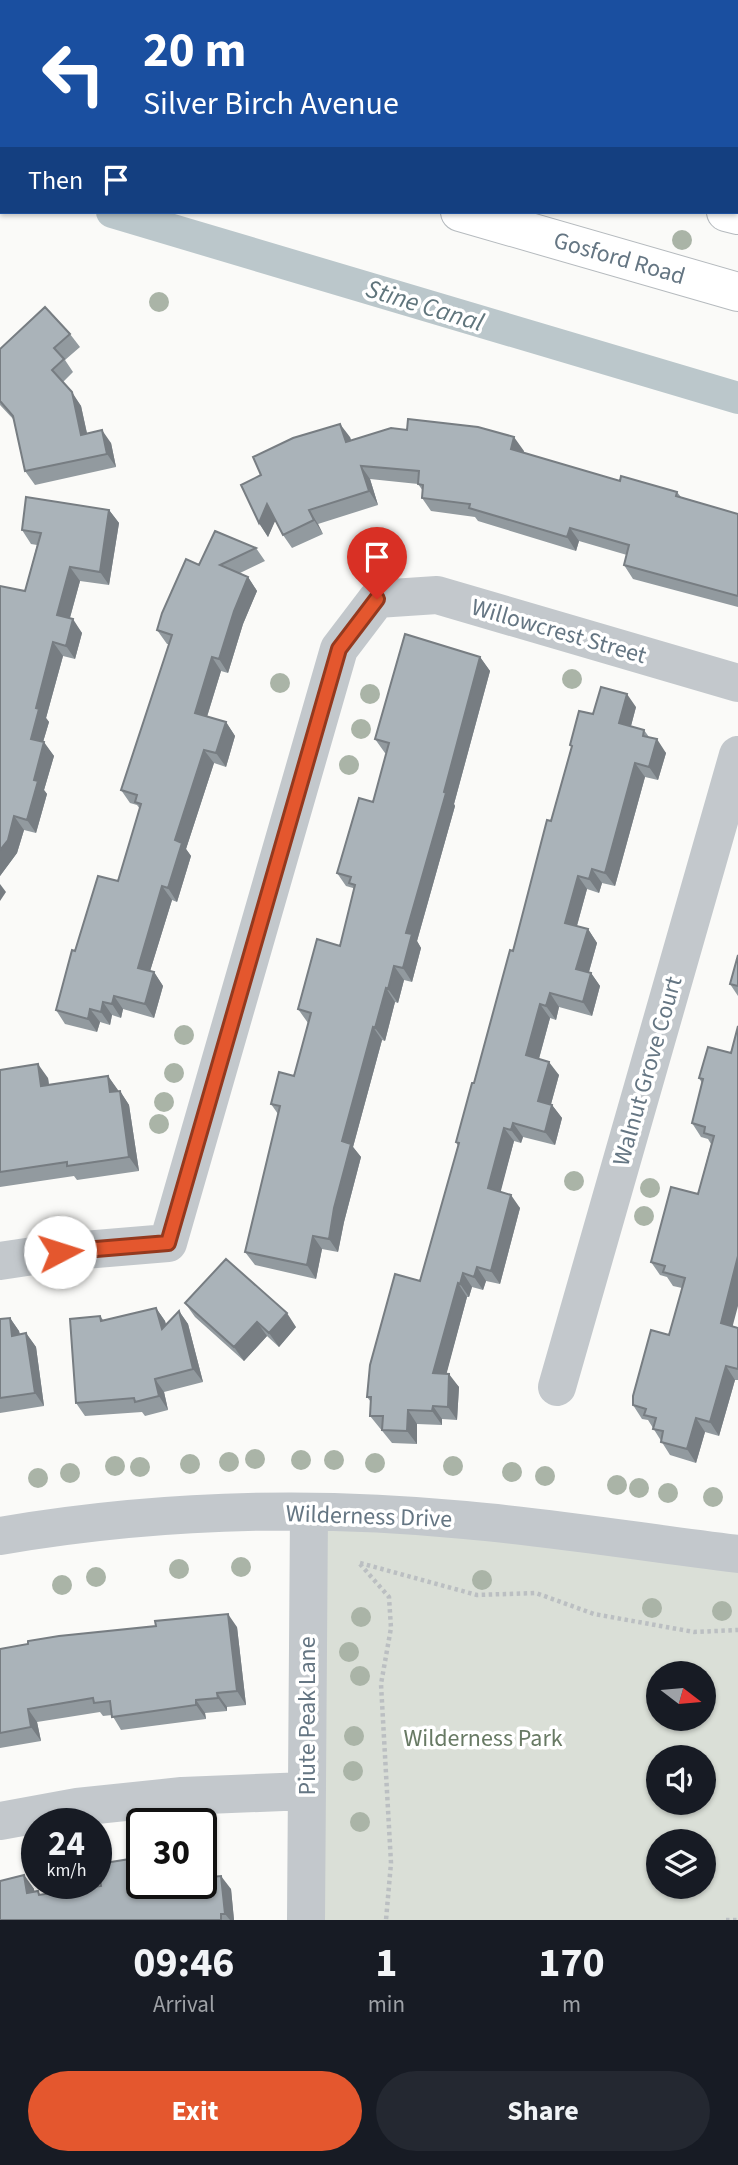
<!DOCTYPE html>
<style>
:root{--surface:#171b24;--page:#242831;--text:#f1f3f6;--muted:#9ea1a6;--accent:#e4572e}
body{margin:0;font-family:"Source Sans 3",sans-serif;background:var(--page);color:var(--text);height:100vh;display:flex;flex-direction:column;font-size:26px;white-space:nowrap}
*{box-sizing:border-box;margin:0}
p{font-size:23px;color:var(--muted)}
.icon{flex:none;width:38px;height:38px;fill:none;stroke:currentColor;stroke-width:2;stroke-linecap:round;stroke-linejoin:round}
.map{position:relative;height:1920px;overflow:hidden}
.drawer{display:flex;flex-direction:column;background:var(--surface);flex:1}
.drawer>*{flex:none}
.top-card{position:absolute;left:0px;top:0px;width:738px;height:214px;box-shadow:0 2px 5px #0004;background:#1a4fa0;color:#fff;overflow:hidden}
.needle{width:46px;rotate:106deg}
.buttons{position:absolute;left:646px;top:1661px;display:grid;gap:14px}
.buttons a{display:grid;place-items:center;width:70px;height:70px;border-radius:50%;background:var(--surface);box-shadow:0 2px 5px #0004;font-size:35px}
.speed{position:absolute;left:21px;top:1808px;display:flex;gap:14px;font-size:35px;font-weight:700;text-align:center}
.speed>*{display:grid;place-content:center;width:91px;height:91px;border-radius:50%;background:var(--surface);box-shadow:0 2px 5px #0004;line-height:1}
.speed small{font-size:18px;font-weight:400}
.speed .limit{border:4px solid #111;border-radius:10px;background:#fff;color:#111}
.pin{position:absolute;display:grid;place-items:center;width:60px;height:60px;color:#fff;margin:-72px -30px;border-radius:50% 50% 50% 0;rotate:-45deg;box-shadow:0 0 7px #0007}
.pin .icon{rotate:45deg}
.me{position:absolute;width:77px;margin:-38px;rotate:85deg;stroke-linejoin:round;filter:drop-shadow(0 0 5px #0008)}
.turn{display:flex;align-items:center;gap:24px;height:147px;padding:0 28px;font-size:32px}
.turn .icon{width:91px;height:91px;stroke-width:2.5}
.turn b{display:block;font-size:49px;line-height:60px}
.then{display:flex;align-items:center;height:66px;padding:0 28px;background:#0003;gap:14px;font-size:26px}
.eta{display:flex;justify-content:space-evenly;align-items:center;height:119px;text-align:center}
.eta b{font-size:42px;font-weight:700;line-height:49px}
.cta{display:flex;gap:14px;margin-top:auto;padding:14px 28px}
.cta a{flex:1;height:80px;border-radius:42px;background:var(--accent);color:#fff;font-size:28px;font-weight:700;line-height:80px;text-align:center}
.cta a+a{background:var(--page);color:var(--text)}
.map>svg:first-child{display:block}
</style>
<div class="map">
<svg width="738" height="1920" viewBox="0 0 738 1920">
<rect width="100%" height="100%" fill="#fafaf8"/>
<path fill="#e8e9e9" d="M146 0H738V171L737 2Z"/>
<path fill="#dadfd7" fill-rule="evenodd" d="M309 1512 738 1554V1920H306ZM658 1673H704V1718H658ZM658 1757H704V1802H658ZM658 1841H704V1886H658Z"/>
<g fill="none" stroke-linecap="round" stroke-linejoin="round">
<path stroke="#bbc7cb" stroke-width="32" d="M0 178 2 179
M112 212 738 398"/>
<defs>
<g id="major">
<path d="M0 6 2 7"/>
<path d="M0 79 2 80"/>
<path id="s1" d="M460 212 738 292"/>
<path d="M726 212 738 215"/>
</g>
</defs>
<use href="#major" stroke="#b5babe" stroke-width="40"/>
<path stroke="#bbbfc2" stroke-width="4.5" stroke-dasharray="3.5 3.5" stroke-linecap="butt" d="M360 1563 477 1595 536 1593 594 1614 694 1632 738 1630
M360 1564 389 1597 391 1628 381 1684 391 1863 386 1920
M726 1920H738"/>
<path stroke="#c3c8cc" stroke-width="38" d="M0 1261 60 1252 168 1243 339 649 377 599 437 595 738 683
M557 1387 738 755
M0 1536C152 1510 311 1505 465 1520 556 1528 647 1543 738 1554
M0 1821 77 1807 182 1796 307 1791
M306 1920 309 1512"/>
<use href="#major" stroke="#fff" stroke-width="38"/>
</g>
<g fill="#aab4a7">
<circle cx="682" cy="240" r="10"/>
<circle cx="159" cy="302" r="10"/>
<circle cx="572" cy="679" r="10"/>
<circle cx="280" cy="683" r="10"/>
<circle cx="370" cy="694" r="10"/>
<circle cx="361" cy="729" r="10"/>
<circle cx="349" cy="765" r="10"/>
<circle cx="184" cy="1035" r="10"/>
<circle cx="174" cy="1073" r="10"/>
<circle cx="164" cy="1102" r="10"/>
<circle cx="159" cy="1124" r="10"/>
<circle cx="574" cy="1181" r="10"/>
<circle cx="650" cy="1188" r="10"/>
<circle cx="644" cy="1216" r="10"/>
<circle cx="255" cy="1459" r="10"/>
<circle cx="301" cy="1460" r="10"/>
<circle cx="334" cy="1460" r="10"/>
<circle cx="229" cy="1462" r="10"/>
<circle cx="375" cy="1463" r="10"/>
<circle cx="190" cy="1464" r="10"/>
<circle cx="115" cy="1466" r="10"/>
<circle cx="453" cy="1466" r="10"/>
<circle cx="140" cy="1467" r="10"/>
<circle cx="512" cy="1472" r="10"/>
<circle cx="70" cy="1473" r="10"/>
<circle cx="545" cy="1476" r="10"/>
<circle cx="38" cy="1478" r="10"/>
<circle cx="617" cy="1485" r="10"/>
<circle cx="639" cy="1488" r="10"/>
<circle cx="668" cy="1493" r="10"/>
<circle cx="713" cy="1497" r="10"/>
<circle cx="241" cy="1567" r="10"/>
<circle cx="179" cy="1569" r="10"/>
<circle cx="96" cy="1577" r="10"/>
<circle cx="482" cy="1580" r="10"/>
<circle cx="62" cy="1585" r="10"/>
<circle cx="652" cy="1608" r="10"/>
<circle cx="722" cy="1611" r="10"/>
<circle cx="361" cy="1617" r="10"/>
<circle cx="349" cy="1652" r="10"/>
<circle cx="360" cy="1676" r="10"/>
<circle cx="354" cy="1736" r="10"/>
<circle cx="353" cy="1771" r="10"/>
<circle cx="360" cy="1822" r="10"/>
</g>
<path fill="#929a9f" d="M70 334 80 347 65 360 73 372 63 382 81 406 87 433 111 443 116 467 35 485 25 471 14 420 0 405V349Z
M350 437 351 440 524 451 523 453 620 481 677 492 681 497 738 514V607L633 579 624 565 627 555 579 541 576 551 478 521 475 517 431 511 422 498 423 491 418 484 370 479 378 505 318 524 323 534 292 548 283 535 275 520 268 537 259 523 261 475Z
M109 510 119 523 109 585 80 581 70 618 82 633 75 659 63 656 46 718 49 722 43 742 54 756 44 790 47 794 36 833 24 830 17 853 0 876V586L25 591 37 545 31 544 22 530Z
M256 548 265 561 240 573 248 577 257 591 243 624 228 673 221 671 207 717 226 722 235 736 226 767 214 763 186 849 191 856 177 902 172 900 150 971 154 972 163 986 154 1018 123 1009 121 1018 112 1015 110 1025 100 1022 97 1032 65 1024 56 1010 75 951 118 881 140 809 137 805 130 803 121 790 169 644H167L157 630 199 565Z
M480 657 490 671 454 804 455 806 417 941 421 948 412 982 404 980 398 1003 395 1002 385 1041 382 1040 353 1147 361 1157 344 1222 338 1252 322 1249 316 1279 255 1265 245 1252 278 1114 271 1104 294 1076 308 1023 298 1009 340 946 354 890 353 888 346 886 337 873 373 802 387 753H385L375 739Z
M636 707 631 726 644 730 649 737 666 753 658 780 645 777 615 886 602 883 599 893 587 889 577 926 588 929 597 943 589 972 591 973 600 986 592 1016 559 1007 556 1020 550 1018 539 1059 559 1075 551 1104 552 1105 562 1118 555 1145 523 1137 521 1143 514 1141 500 1192 520 1208 500 1284 486 1281 483 1290 472 1287 469 1297H467L446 1374 459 1387 457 1420 442 1419V1425L417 1424V1444L392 1443 370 1416 371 1402 367 1397 420 1281 458 1146 456 1142 551 821 572 748 570 745 593 714Z
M738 955V996L730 984Z
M731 1053 733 1326 738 1328V1380H735L719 1436 705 1432 696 1463 670 1455 648 1420 642 1419 633 1405 669 1335 682 1288 673 1286 667 1277 660 1275 651 1262 698 1194 711 1144 708 1139 701 1137 692 1123 702 1083 699 1078Z
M0 1070 48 1078 49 1085 108 1076 118 1091H120L129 1105 139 1171 77 1180 74 1176 0 1187Z
M185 1303 296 1327 279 1347 267 1336 244 1361 195 1317Z
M156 1308 165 1321 166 1325 179 1311 188 1324 203 1382 164 1392 168 1410 145 1416 142 1412 85 1416 76 1403 100 1316 104 1321Z
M10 1318 19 1331 20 1334 26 1333 36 1347 44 1406 0 1413V1319Z
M237 1627 246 1705 227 1707V1711L205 1713 206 1719 121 1730 112 1715 103 1716 100 1712 37 1722 41 1741 0 1748V1649Z
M134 1864 202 1872 203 1878 231 1889 234 1920H0L24 1875 34 1889V1892L41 1894 101 1886Z"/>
<path fill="#777d82" d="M72 392 81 406 90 448 81 435Z
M340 424 350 437 355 455 346 442Z
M102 430 111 443 116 467 107 454Z
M514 437 524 451 520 463 511 449Z
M361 466 370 479 378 505 369 491Z
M267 504 277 517 268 537 259 523Z
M109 510 119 523 109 585 100 572Z
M309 510 318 524 323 534 314 520Z
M570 528 579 541 576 551 567 537Z
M70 567 80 581 67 628 57 615Z
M248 577 257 591 243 624 228 673 219 659 234 611Z
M73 619 82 633 75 659 66 646Z
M53 642 63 656 46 718 49 722 40 752 31 739 36 708Z
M212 657 221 671 204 726 195 713Z
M480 657 490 671 454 804 455 806 417 941 421 948 412 982 403 968 406 933Z
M627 694 636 707 628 737 619 723Z
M226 722 235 736 226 767 216 753Z
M657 739 666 753 658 780 649 767Z
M44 742 54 756 44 790 47 794 36 833 27 820 34 780Z
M204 750 214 763 186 849 191 856 177 902 168 888 175 840Z
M635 763 645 777 615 886 605 873Z
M14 816 24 830 17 853 0 876V850Z
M592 869 602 883 599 893 589 879Z
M578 876 587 889 574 936 565 923Z
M0 884 6 892 0 901Z
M162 886 172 900 147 981 138 968Z
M588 929 597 943 586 982 576 969Z
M394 966 404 980 398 1003 388 989Z
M154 972 163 986 154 1018 145 1004Z
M591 973 600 986 592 1016 583 1002Z
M386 988 395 1002 385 1041 375 1028Z
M550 993 559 1007 556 1020 546 1006Z
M114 996 123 1009 121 1018 112 1004Z
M103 1002 112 1015 110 1025 101 1012Z
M540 1004 550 1018 536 1069 526 1055Z
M90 1009 100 1022 97 1032 88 1019Z
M373 1027 382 1040 353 1147 361 1157 344 1222 338 1252 329 1239 342 1141Z
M549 1062 559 1075 548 1115 538 1101Z
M38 1064 48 1078 51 1100 41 1086Z
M108 1076 118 1090 120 1106 110 1092Z
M120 1091 129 1105 139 1171 129 1157Z
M552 1105 562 1118 555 1145 545 1132Z
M513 1123 523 1137 521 1143 511 1130Z
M504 1128 514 1141 498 1202 488 1188Z
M511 1195 520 1208 500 1284 491 1271Z
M313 1236 322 1249 316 1279 307 1265Z
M738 1256V1306L730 1336 721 1323Z
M477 1267 486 1281 483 1290 474 1277Z
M463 1273 472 1287 469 1297 460 1284Z
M458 1283 467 1297 443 1387 433 1373Z
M156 1308 165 1321 171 1343 162 1329Z
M179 1311 188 1324 203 1382 193 1369Z
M287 1313 296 1327 279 1347 269 1333Z
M10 1318 19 1331 22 1349 12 1336Z
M257 1322 267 1336 244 1361 234 1347Z
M26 1333 36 1347 44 1406 35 1393Z
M726 1366 735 1380 719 1436 710 1422Z
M449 1374 459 1387 457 1420 448 1407Z
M155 1379 164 1392 168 1410 159 1396Z
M433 1406 442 1419V1425L432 1411Z
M408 1410 417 1424V1444L407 1431Z
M696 1418 705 1432 696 1463 687 1449Z
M228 1614 237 1627 246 1705 237 1691Z
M217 1693 227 1707V1711L218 1698Z
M196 1700 205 1713 206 1719 196 1705Z
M28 1709 37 1722 41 1741 31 1727Z
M24 1875 34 1889 37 1907 27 1893Z
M221 1876 231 1889 234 1920H230L225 1914Z"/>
<path fill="#aab3b9" stroke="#777d82" stroke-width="2" d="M45 307 70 334 54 348 64 359 52 370 72 392 81 435 102 430 107 454 25 471 13 416 0 401V349Z
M408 419 478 427 514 437 511 449 620 481 621 476 677 492 676 496 738 514V596L624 565 629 545 570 528 567 537 469 508 470 504 422 498 423 485 418 484 419 471 361 466 369 491 309 510 314 520 283 535 267 504 259 523 241 485 261 475 253 457 293 438 340 424 346 442 391 428 407 430Z
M26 497 109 510 100 572 70 567 57 615 73 619 66 646 53 642 36 708 39 709 31 739 44 742 34 780 38 781 27 820 14 816 8 840 0 850V586L25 591 41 533 22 530Z
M215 531 256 548 220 565 248 577 234 611 219 659 212 657 195 713 226 722 216 753 204 750 175 840 182 843 168 888 162 886 138 968 154 972 145 1004 114 996 112 1004 103 1002 101 1012 90 1009 88 1019 56 1010 72 950 75 951 98 876 118 881 141 804 135 802 137 795 121 790 172 635 157 630 162 613 186 559 199 565Z
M405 634 480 657 444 792 446 793 406 933 412 934 403 968 394 966 388 989 386 988 375 1028 373 1027 342 1141 351 1144 334 1208 329 1239 313 1236 307 1265 245 1252 280 1106 271 1104 279 1072 294 1076 311 1013 298 1009 317 939 340 946 355 885 349 883 351 877 337 873 359 798 373 802 389 743 375 739Z
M601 687 627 694 619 723 644 730 643 736 657 739 649 767 635 763 605 873 592 869 589 879 578 876 565 923 588 929 576 969 591 973 583 1002 550 993 546 1006 540 1004 526 1055 549 1062 538 1101 552 1105 545 1132 513 1123 511 1130 504 1128 488 1188 511 1195 491 1271 477 1267 474 1277 463 1273 460 1284 458 1283 433 1373 449 1374 448 1407 433 1406 432 1411 408 1410 407 1431 382 1430 383 1416H370L371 1397H367L370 1365 395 1274 420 1281 459 1143 456 1142 472 1083H474L510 950 513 951 547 820 551 821 572 746 570 745 579 711 593 714Z
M738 955V986L730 984Z
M738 1026V1256L721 1323 738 1328V1369L726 1366 710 1422 696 1418 687 1449 661 1442 663 1431 653 1429 656 1418 644 1415 646 1409 633 1405V1396L651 1330 669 1335 685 1278 663 1272 665 1266 651 1262 671 1187 698 1194 714 1136 704 1133 705 1127 692 1123 703 1079 699 1078 708 1047 731 1053Z
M38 1064 41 1086 108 1076 110 1092 120 1091 129 1157 67 1166V1162L0 1172V1070Z
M226 1259 287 1313 269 1333 257 1322 234 1347 185 1303Z
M156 1308 162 1329 179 1311 193 1369 155 1379 159 1396 135 1402 134 1398 76 1403 70 1319 100 1316 101 1321Z
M10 1318 12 1336 26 1333 35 1393 0 1398V1319Z
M228 1614 237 1691 217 1693 218 1698 196 1700V1705L112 1717 110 1701 94 1703 93 1698 28 1709 31 1727 0 1733V1649L28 1644V1641L59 1636 156 1626 155 1621Z
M130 1859 131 1865 142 1863V1883H201V1878L221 1876 225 1914H221V1920H0V1881L24 1875 27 1893 38 1891 39 1895 101 1886 98 1864Z"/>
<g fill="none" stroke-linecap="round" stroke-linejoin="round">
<defs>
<path id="route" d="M60 1252 168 1243 339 649 377 599"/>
</defs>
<use href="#route" stroke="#94391e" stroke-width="18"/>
<use href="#route" stroke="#e4572e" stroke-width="12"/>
</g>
<g text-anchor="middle" stroke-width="7" stroke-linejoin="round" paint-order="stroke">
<g font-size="24" fill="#657683" stroke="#fff">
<text dy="8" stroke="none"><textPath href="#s1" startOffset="166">Gosford Road</textPath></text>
<text transform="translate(559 631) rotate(16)" y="8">Willowcrest Street</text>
<text transform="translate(647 1071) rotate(-74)" y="8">Walnut Grove Court</text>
<text transform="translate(369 1516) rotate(2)" y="8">Wilderness Drive</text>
<text transform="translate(307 1716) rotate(-90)" y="8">Piute Peak Lane</text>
</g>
<g font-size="24" fill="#687a64" stroke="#fff">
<text x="483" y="1746">Wilderness Park</text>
</g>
<g font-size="26" font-style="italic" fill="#60757c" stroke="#fff">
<text transform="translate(425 305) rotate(17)" y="9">Stine Canal</text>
</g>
</g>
</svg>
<div class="buttons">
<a><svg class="needle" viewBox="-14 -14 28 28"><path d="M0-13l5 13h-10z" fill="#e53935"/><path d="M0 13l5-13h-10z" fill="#9ea1a6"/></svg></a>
<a><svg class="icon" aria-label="sound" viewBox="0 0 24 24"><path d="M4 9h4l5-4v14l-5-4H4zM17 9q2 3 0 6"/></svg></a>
<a><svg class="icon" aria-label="layers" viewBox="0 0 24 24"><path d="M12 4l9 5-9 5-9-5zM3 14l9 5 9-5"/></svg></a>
</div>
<div class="speed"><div>24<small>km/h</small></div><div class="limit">30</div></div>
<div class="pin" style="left:377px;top:599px;background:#d93025"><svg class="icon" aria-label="arrive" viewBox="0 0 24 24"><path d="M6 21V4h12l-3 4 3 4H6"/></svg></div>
<svg class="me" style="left:60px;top:1252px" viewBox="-20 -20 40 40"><circle r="19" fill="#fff"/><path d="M0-13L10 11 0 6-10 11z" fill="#e4572e"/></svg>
<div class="top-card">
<div class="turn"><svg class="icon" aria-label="left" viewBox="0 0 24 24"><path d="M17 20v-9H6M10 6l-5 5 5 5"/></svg><div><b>20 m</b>Silver Birch Avenue</div></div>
<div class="then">Then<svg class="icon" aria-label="arrive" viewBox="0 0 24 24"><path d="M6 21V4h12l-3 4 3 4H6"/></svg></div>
</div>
</div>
<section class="drawer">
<div class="eta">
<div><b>09:46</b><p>Arrival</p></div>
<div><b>1</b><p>min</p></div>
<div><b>170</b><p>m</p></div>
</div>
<div class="cta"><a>Exit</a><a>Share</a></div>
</section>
